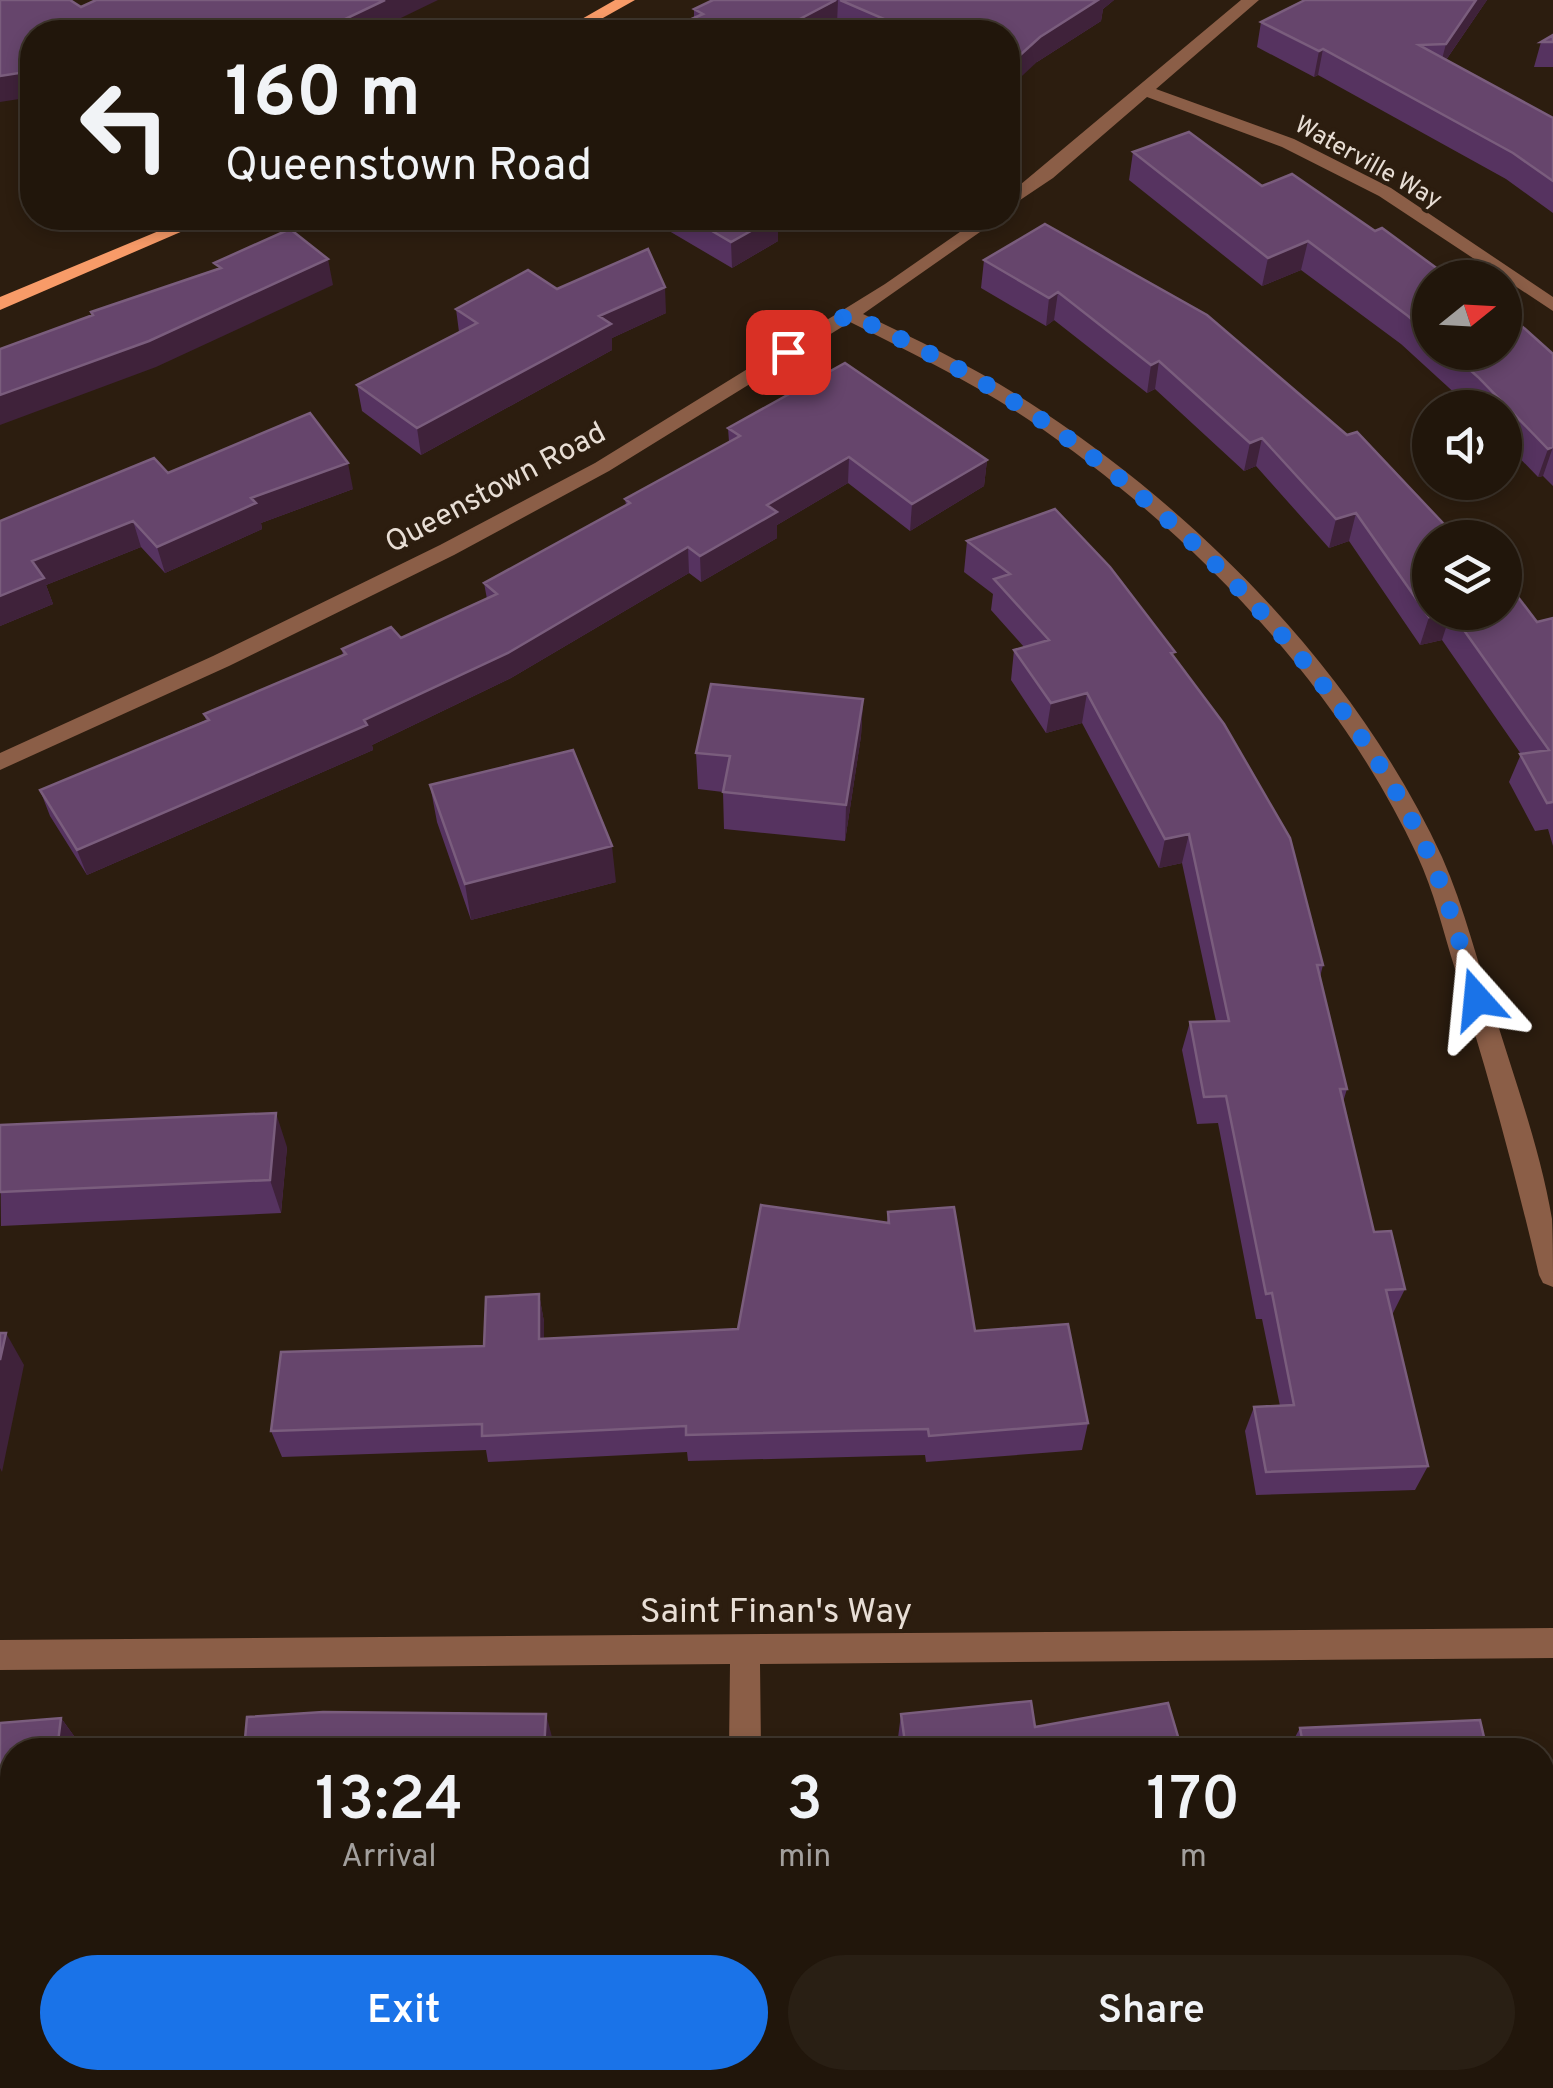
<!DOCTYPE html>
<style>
:root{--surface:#21160b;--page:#291f14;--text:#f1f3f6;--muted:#a29f9d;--line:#3e352c;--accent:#1a73e8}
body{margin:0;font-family:Overpass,sans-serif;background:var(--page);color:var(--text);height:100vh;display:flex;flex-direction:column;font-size:38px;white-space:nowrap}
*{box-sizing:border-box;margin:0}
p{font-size:32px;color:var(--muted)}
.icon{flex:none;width:55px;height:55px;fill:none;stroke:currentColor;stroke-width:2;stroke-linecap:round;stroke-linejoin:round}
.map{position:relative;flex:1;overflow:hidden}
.panel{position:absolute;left:0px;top:1738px;width:1555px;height:352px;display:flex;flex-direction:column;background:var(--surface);border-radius:40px 40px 0 0;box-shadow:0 5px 15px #0003,0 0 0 2px var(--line)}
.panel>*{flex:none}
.guide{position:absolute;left:20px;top:20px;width:1000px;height:210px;border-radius:40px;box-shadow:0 5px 15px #0003,0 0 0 2px var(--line);background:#21160b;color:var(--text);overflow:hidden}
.needle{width:65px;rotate:72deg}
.controls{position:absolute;left:1412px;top:260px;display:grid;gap:20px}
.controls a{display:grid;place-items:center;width:110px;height:110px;border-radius:50%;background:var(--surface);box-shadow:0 5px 15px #0003,0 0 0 2px var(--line);font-size:50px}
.pin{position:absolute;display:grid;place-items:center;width:85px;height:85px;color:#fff;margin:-42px;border-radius:20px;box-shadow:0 5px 15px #0006}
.me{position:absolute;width:110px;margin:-55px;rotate:342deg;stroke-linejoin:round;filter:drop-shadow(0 0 8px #0008)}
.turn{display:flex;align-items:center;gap:35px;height:210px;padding:0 40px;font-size:45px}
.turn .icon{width:130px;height:130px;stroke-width:2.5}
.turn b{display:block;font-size:70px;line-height:85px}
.eta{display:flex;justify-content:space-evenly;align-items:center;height:170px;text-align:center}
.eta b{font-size:60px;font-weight:600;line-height:70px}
.action{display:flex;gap:20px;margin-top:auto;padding:20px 40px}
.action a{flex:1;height:115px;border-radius:60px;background:var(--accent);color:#fff;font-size:40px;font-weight:600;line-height:115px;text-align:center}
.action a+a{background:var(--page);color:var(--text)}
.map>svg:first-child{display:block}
</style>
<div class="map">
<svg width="1553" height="2088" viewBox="0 0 1553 2088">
<rect width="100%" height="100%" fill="#2c1d0f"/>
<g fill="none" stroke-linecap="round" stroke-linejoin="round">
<path fill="#8b5e47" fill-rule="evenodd" d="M1241 0H1259L1156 89 1294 139 1391 188 1553 297V311L1379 196 1282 147 1147 97 1053 178 1008 208V195Z
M980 218H1000L863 314C924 343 986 373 1042 411 1205 519 1359 677 1442 857 1465 909 1479 968 1497 1022 1517 1086 1541 1153 1552 1219 1553 1240 1553 1265 1553 1287L1543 1283 1539 1275C1515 1172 1487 1070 1455 969 1443 931 1434 891 1417 855 1335 680 1187 527 1029 420 972 382 910 352 850 322L609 471 454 555 229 666 0 770V753L213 656 440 545 595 463 885 284Z
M1553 1628V1658L760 1664 761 1750H729L730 1664 0 1670V1640Z
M726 2078H760V2088H726Z"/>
<path fill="#f89b68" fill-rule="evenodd" d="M615 0H635L578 32H559Z
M190 218H213L0 310V297Z"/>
</g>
<path fill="#563360" d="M713 0H1114L1103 9 1101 21 1037 62 1008 32H855L837 24 694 18V9Z
M1487 0 1446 60 1553 118V213L1506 179 1318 75 1314 77 1257 47 1261 22Z
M1553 35V67H1534L1541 42Z
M1133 152 1262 186 1430 278V352L1553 354V486L1543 476 1538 477 1505 443V408H1471L1401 344 1301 270 1262 286 1129 180Z
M647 218H791L778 226V241L732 268Z
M1045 224 1505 612 1537 622 1553 618V846L1548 829 1535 831 1509 782 1521 754 1442 640 1420 645 1349 541 1329 548 1256 466 1244 471 1155 389 1147 393 1054 320 1046 326 981 288 984 260Z
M557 289 666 313 612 338V350L421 455 362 411 357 385 459 332 456 309Z
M728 428 987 460 984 486 910 531 848 483 777 525V538L701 582 689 573 511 678 372 745 373 750 87 875 50 816 40 790 206 720 204 714 343 656 342 649 401 638 487 599 484 583 626 505 625 499 729 442Z
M168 473 353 489 261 523 262 529 165 573 141 547 46 585 53 604 0 626V521Z
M967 541 1174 657 1323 965 1320 977 1347 1089 1343 1102 1374 1232 1405 1289 1392 1315 1428 1466 1415 1490 1256 1495 1245 1431 1254 1407 1280 1406 1262 1319H1256L1218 1123 1197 1124 1182 1050 1190 1022 1216 1021 1182 863 1159 868 1082 723 1046 733 1011 680 1014 650 1024 647 991 610 993 594 964 572Z
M863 699 861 736 845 841 724 829 723 792 698 789 696 753Z
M430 785 616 882 471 920 437 822Z
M0 1125 287 1147 281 1213 1 1226Z
M888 1212 975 1331 1088 1423 1082 1450 926 1462 925 1455 688 1461 687 1452 488 1462 486 1450 282 1457 271 1431 484 1346 539 1294 544 1322V1339L738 1329 887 1223Z
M901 1714 1035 1727 1182 1750H899L898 1738Z
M61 1718 74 1736 12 1750V1906L0 1907V1723Z
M1300 1728 1487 1750H1288Z
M911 2078H1110L1112 2088H912Z
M1386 2078H1542L1553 2088H1388Z"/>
<path fill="#3f223a" d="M385 0H438L372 32H318Z
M838 0 837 24 822 32H775Z
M1095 0H1114L1103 9 1101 21 1037 62 1008 89V66L1040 37Z
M1476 0H1487L1439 70 1446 44Z
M1323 49 1318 75 1314 77 1319 51Z
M32 71V97L0 102V76Z
M766 218H791L778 226V241L732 268 731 242Z
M1308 241 1301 270 1262 286 1268 258Z
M328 259 333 285 156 367 0 425V395Z
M665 287 666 313 612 338V350L421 455 417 428 599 316Z
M1058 292 1054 320 1046 326 1049 298Z
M1159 361 1155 389 1147 393 1151 365Z
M1262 438 1256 466 1244 471 1250 443Z
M1553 447 1543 476 1538 477 1548 449Z
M849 457 848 483 777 525V538L701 582 700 556 767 505Z
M987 460 984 486 910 531 912 504Z
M348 463 353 489 261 523 262 529 165 573 157 547 251 498Z
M1356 513 1349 541 1329 548 1336 519Z
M133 521 141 547 46 585 53 604 0 626V596L32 561Z
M688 547 689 573 511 678 372 745 373 750 87 875 77 850 364 720Z
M1451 612 1442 640 1420 645 1429 617Z
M1087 693 1082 723 1046 733 1051 703Z
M863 699 861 736 845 841 846 805Z
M1189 834 1182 863 1159 868 1165 839Z
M612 846 616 882 471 920 465 884Z
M276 1113 287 1147 281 1213 270 1180Z
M539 1294 544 1322V1367L539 1339Z
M6 1333 24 1365 2 1472 0 1468V1360Z
M546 1714 552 1737 551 1750H544Z
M61 1718 74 1736 72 1750H57Z
M34 2078H59L57 2088H32Z
M516 2078H523L522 2088H515Z"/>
<path fill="#66456c" stroke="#7a5d7d" stroke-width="2.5" d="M0 0H70L81 7 96 0H385L318 32H32V71L0 76Z
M713 0H836L775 32H662L703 14 694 9Z
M840 0H1098L1040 37 1008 66V32H914Z
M1305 0H1476L1446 44 1419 45 1553 118V181L1513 153 1323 49 1319 51 1261 22Z
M1553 35V42H1541Z
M1189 132 1262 186 1292 174 1375 231 1382 228 1450 278H1430V335L1408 316 1308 241 1268 258 1133 152Z
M690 218H774L731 242Z
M1045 224 1207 315 1347 435 1357 432 1457 538H1430V612H1450L1429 617 1356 513 1336 519 1262 438 1250 443 1159 361 1151 365 1058 292 1049 298 984 260Z
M290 229 328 259 149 341 0 395V349L93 315 91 312 221 268 214 263Z
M648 249 665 287 599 316 611 324 417 428 357 385 477 323 456 309 528 270 557 289Z
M1505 311 1553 354V447L1548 449 1478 377 1450 352H1505Z
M845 363 987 460 912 504 849 457 767 505 777 512 700 556 688 547 508 653 364 720 367 725 77 850 40 790 209 720 204 714 346 654 342 649 391 627 401 638 497 594 484 583 630 503 625 499 740 436 728 428Z
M310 413 348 463 251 498 256 503 157 547 133 521 32 561 44 578 0 596V521L154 458 168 473Z
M1055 509 1110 567 1175 652 1171 653 1224 724 1290 838 1323 965H1317L1347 1089H1340L1374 1232 1391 1231 1405 1289 1386 1290 1428 1466 1266 1472 1254 1407 1294 1405 1272 1293 1266 1294 1226 1096 1204 1097 1190 1022 1229 1021 1189 834 1165 839 1087 693 1051 703 1014 650 1049 640 994 579 1010 574 967 541Z
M1505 580 1537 622 1553 618V802L1547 803 1520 754 1549 750 1451 612H1505Z
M711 684 863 699 846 805 723 792 730 756 696 753Z
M573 750 612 846 465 884 430 785Z
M276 1113 270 1180 0 1192V1125Z
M761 1205 889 1223 888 1212 954 1207 975 1331 1068 1324 1088 1423 929 1436 928 1429 686 1435V1426L482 1436V1424L271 1431 281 1352 484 1346 486 1297 539 1294V1339L738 1329Z
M0 1333H6L0 1360Z
M1031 1701 1035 1727 1168 1703 1182 1750H906L901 1714Z
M323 1712 546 1714 544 1750H244L247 1717Z
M61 1718 57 1750H12V1890L0 1891V1723Z
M1480 1720 1487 1750H1304L1300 1728Z
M1542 1989 1553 2034V2088H1409L1407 2078H1542Z
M0 2000H12V2078H34L32 2088H0Z
M359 2078H516L515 2088H359Z
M916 2078H1110L1112 2088H917Z"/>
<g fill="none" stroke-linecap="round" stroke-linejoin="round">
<path stroke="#1a73e8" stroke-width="18" stroke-dasharray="0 32.4" d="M788 352 849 314C901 339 954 364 1003 395 1167 496 1348 679 1429 855 1449 900 1462 952 1477 999"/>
</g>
<g text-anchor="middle" stroke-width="8" stroke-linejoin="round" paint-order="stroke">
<g font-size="25" fill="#e8ded5" stroke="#2c1d0f">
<text transform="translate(1369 161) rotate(29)" y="9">Waterville Way</text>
</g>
<g font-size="30" fill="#e8ded5" stroke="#2c1d0f">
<text transform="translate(495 487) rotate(-28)" y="10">Queenstown Road</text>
</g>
<g font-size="35" fill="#e8ded5" stroke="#2c1d0f">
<text x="776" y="1622">Saint Finan's Way</text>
</g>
</g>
</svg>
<div class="controls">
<a><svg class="needle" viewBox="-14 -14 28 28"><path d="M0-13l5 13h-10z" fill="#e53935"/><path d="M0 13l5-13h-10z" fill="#a29f9d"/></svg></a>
<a><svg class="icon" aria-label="sound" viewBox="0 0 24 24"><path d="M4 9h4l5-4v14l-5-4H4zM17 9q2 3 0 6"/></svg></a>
<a><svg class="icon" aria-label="layers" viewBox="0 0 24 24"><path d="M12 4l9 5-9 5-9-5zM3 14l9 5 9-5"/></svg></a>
</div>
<div class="pin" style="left:788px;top:352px;background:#d93025"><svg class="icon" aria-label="arrive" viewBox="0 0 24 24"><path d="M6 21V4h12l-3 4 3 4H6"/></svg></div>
<svg class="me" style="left:1477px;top:999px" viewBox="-20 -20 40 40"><path d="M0-17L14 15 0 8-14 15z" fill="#1a73e8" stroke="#fff" stroke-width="4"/></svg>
<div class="guide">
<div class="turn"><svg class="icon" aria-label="left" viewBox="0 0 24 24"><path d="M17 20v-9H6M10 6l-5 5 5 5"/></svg><div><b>160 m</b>Queenstown Road</div></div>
</div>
<section class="panel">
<div class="eta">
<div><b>13:24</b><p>Arrival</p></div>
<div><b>3</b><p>min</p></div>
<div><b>170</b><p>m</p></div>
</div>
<div class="action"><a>Exit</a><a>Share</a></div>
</section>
</div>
